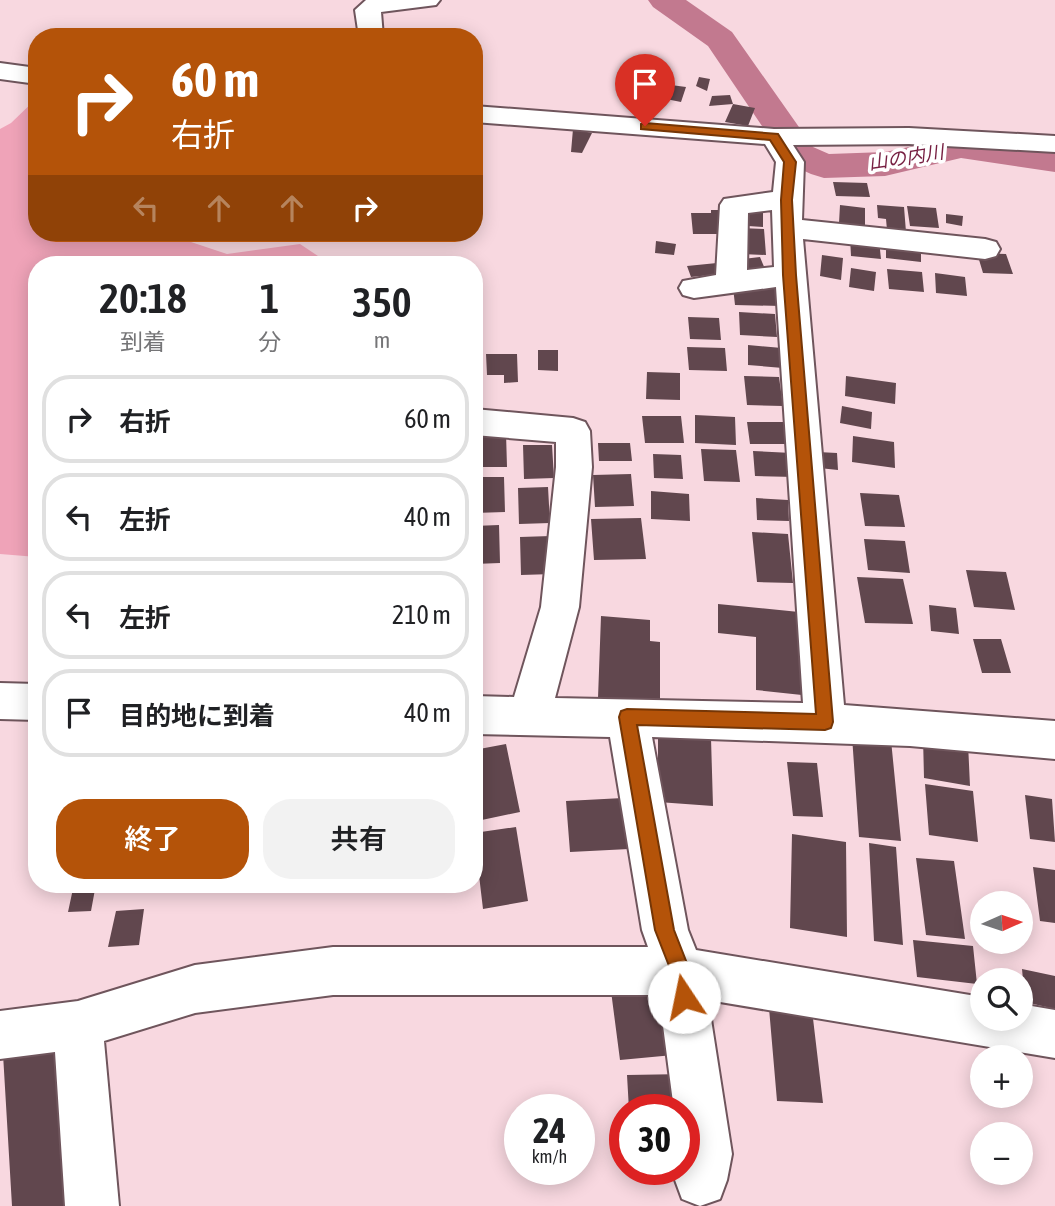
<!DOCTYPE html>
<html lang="ja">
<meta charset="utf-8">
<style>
:root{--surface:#fff;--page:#f2f2f2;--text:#202124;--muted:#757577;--line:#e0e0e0;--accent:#b45309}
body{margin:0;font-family:"Asap Condensed","Noto Sans JP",sans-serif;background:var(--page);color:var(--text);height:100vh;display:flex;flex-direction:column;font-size:26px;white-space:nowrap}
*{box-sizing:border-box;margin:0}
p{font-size:23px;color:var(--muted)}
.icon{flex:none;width:38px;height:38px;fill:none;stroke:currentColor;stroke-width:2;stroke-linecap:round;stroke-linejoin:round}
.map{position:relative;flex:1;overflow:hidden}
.panel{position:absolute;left:28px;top:256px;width:455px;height:637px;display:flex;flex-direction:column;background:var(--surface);border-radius:28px;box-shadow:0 4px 18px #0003}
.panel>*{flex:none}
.banner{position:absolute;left:28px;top:28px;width:455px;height:214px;border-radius:28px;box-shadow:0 4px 18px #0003;background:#b45309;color:#fff;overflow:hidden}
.needle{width:46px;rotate:87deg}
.tools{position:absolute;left:970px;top:891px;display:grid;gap:14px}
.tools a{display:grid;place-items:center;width:63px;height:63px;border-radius:50%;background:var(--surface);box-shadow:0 4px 18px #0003;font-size:35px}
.speed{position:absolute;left:504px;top:1094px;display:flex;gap:14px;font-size:35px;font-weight:700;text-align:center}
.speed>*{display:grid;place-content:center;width:91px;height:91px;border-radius:50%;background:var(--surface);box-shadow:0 4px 18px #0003;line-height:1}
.speed small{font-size:18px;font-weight:400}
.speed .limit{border:10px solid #d22;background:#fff;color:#111}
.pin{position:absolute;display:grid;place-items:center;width:60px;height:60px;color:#fff;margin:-72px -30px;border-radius:50% 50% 50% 0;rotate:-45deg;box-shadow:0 0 7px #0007}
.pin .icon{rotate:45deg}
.me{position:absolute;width:77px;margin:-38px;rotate:349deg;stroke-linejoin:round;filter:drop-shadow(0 0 5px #0008)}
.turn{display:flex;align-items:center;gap:24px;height:147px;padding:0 28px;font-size:32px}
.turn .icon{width:91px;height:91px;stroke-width:2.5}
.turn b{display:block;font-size:49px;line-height:60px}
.lanes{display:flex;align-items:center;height:66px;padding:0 28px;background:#0003;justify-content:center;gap:35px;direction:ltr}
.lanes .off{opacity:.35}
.eta{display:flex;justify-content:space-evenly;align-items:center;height:119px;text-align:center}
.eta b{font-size:42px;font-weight:600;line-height:49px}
.button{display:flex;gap:14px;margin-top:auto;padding:14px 28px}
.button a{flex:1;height:80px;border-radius:28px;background:var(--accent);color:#fff;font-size:28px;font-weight:600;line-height:80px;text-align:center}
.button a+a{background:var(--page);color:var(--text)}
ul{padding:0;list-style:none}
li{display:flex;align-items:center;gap:21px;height:88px;margin:0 14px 10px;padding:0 14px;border:4px solid var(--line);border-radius:28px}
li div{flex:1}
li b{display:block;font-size:26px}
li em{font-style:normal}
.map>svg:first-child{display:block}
</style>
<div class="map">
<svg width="1055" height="1206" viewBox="0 0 1055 1206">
<rect width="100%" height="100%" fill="#f8d8e0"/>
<path fill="#efa3b8" d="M37 98V233H164L227 254 300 244 330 264H37V557L0 554V129L11 123Z"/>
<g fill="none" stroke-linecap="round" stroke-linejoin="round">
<path fill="#c2798f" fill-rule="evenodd" d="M648 0H686L732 32 813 147 829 154 885 152 961 136 1055 148V172L961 158 885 176 824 178 811 174 787 163 708 46 653 7Z"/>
</g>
<path fill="#61474e" d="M699 77 710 79 707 91 696 86Z
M671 85 686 87 681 102 666 99Z
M730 95 733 104 709 106 712 96Z
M733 104 755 108 748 126 725 122Z
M573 129 592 133 582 153 571 152Z
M833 182 867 183 870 197 836 196Z
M840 205 865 208V226L839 223Z
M877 205 904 207 906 232 887 230 886 219 878 218Z
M907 206 936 208 939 228 910 226Z
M748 208 763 209V227L748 226Z
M711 210H729L724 234H693L691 213H711Z
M946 214 963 216 962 226 946 223Z
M740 228 764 229 766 255 741 254Z
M850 237 879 240 881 259 851 256Z
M656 241 676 244 674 255 655 253Z
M886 246 921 250V262L886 258Z
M977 253 1006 254 1013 274 983 273Z
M822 255 843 258 841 280 820 276Z
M760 257 767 274 749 276 743 259Z
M717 263 721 274 691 277 687 266Z
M851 268 876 272 874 291 849 287Z
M887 269 922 272 924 292 889 289Z
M935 273 965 277 967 296 936 293Z
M733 287 779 288 781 306 735 305Z
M739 312 775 314 777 337 740 335Z
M688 317 719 318 721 340 690 339Z
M748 345 782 348 783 368 748 365Z
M687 347 725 348 727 371 689 370Z
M538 350H558V371L538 370Z
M486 354H517L518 382 504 383V375H487Z
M647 372 680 373V400L646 399Z
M744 376 779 377 783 406 747 405Z
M846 376 896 383 895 404 845 396Z
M842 406 872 412 871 429 840 423Z
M695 415 735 417 736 445 695 443Z
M642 416H681L684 443H645Z
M747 422H790L794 444H750Z
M506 433 507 467H477V434Z
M853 436 894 442 895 468 852 462Z
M598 443H630L632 461H599Z
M523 445H552L554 478 524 479Z
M701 449 736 450 740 482 704 481Z
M753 451 792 453 795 477 755 476Z
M818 452 837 453 838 470 819 468Z
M653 454 681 455 683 479 654 478Z
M631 474 634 506 595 507 593 475Z
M474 477H504L505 512 474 513Z
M548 487 550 523 519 524 518 488Z
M651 491 689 494 690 521 651 519Z
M860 493 899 495 905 527 865 526Z
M756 498 788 500 789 521 757 520Z
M641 518 646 559 594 560 591 519Z
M499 525 500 563 474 564V526Z
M752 532 788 534 793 583 757 582Z
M551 536 553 574 521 575 520 537Z
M864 539 905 541 910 573 868 570Z
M966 570 1006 572 1015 610 974 607Z
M857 577 903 579 913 624 865 623Z
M718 604 799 612 802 695 756 690V637L718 633Z
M929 605 956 608 959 634 931 631Z
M601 616 650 620V641L660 642V703L598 698Z
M973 639H1001L1011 673H982Z
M658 734 711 738 713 806 658 802Z
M852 736 891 740 901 841 859 837Z
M923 737 968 743 970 786 924 778Z
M506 744 520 812 477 821 474 750Z
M787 762 817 763 823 817 793 816Z
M925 784 973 791 978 842 929 835Z
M1025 795 1052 799 1055 842 1030 839Z
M623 798 629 849 570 852 566 801Z
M516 827 528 901 483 909 474 833Z
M792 834 846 842 847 937 790 928Z
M869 843 896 847 903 945 874 941Z
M916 858 954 861 965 939 926 935Z
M1033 867 1055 870V923L1040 921Z
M74 884H96L91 911 68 912Z
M144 909 139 945 108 947 116 911Z
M913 940 973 946 977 984 917 977Z
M1022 969 1055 976V1009L1025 1002Z
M673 985 684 1054 620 1060 611 991Z
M769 1008 812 1010 823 1103 777 1101Z
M61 1034 75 1206H12L3 1054Z
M686 1074 684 1110H629L627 1075Z"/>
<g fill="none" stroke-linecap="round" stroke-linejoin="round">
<defs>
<path id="minor" d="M366 0H440L436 5 381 12 383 37H359L355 10Z
M0 63 37 68V84L0 79Z
M474 106 774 129 909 128 1055 136V152L909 144 793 145 804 162 802 220 985 239 996 242 1000 249 996 256 985 259 803 239 844 705 1055 721V759L910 746 652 737 688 930 696 950 982 997V1018H1020V1004L1055 1010V1058L708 1000 732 1154 727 1180 720 1199 700 1206 682 1199 675 1180 677 1169H684V1110H674L659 995H333L195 1013 104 1041 119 1206H65L55 1052 0 1059V1011L78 1001 195 965 333 947H648L642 930 610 737 474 734V696L514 697 541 607 556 467V442L474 435V409L573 418 585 422 590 431 592 467 579 607 555 698 803 703 776 287 694 298 683 295 679 288 683 281 716 275 720 205 724 199 773 192 776 162 765 144 474 122ZM772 210 774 267 747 270 748 213Z
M0 683 37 684V720L0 719Z"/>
</defs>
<use href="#minor" stroke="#6f555c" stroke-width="4"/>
<use href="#minor" fill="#fff" fill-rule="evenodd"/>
</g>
<path fill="#b45309" stroke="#753606" stroke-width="2" d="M645 123 778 134 796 162 792 200 796 275 833 722 831 728 825 730 637 725 674 930 690 971 694 997 691 1004 684 1007 677 1004 671 971 655 930 619 717 621 711 627 709 816 714 783 275 781 200 784 162 770 140 641 129V124Z"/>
<g text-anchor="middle" stroke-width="7" stroke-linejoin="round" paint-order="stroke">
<g font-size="19" font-style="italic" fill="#761e41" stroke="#fff">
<text transform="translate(906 157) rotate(-9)" y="7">山の内川</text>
</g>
</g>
</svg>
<div class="tools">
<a><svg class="needle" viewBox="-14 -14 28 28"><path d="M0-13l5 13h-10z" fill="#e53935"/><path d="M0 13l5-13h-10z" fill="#757577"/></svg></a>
<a><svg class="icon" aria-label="search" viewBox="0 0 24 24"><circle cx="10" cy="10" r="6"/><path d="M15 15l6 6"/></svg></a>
<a>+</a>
<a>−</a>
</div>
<div class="speed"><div>24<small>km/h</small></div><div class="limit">30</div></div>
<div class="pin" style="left:645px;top:126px;background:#d93025"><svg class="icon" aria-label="arrive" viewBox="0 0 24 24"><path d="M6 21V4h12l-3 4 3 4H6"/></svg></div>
<svg class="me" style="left:684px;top:997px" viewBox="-20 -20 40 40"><circle r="19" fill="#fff"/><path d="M0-13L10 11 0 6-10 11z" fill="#b45309"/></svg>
<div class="banner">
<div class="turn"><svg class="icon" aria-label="right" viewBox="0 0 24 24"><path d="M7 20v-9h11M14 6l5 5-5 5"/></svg><div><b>60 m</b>右折</div></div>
<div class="lanes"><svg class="icon off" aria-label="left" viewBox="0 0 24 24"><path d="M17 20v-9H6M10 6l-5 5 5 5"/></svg><svg class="icon off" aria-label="ahead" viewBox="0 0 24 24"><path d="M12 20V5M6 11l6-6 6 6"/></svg><svg class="icon off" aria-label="ahead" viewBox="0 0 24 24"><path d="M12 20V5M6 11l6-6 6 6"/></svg><svg class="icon" aria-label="right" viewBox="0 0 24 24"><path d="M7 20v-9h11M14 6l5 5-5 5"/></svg></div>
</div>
<section class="panel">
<div class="eta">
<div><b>20:18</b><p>到着</p></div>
<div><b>1</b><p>分</p></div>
<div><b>350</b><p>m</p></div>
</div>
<ul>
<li><svg class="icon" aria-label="right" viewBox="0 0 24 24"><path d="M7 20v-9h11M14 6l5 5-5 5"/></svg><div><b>右折</b></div><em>60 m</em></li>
<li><svg class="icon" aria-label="left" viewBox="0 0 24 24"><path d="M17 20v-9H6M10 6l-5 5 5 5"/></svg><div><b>左折</b></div><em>40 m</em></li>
<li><svg class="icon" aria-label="left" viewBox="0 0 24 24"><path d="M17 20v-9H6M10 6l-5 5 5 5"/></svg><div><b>左折</b></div><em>210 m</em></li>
<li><svg class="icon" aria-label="arrive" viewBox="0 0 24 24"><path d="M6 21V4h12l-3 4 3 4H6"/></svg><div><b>目的地に到着</b></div><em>40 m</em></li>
</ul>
<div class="button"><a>終了</a><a>共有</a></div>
</section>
</div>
